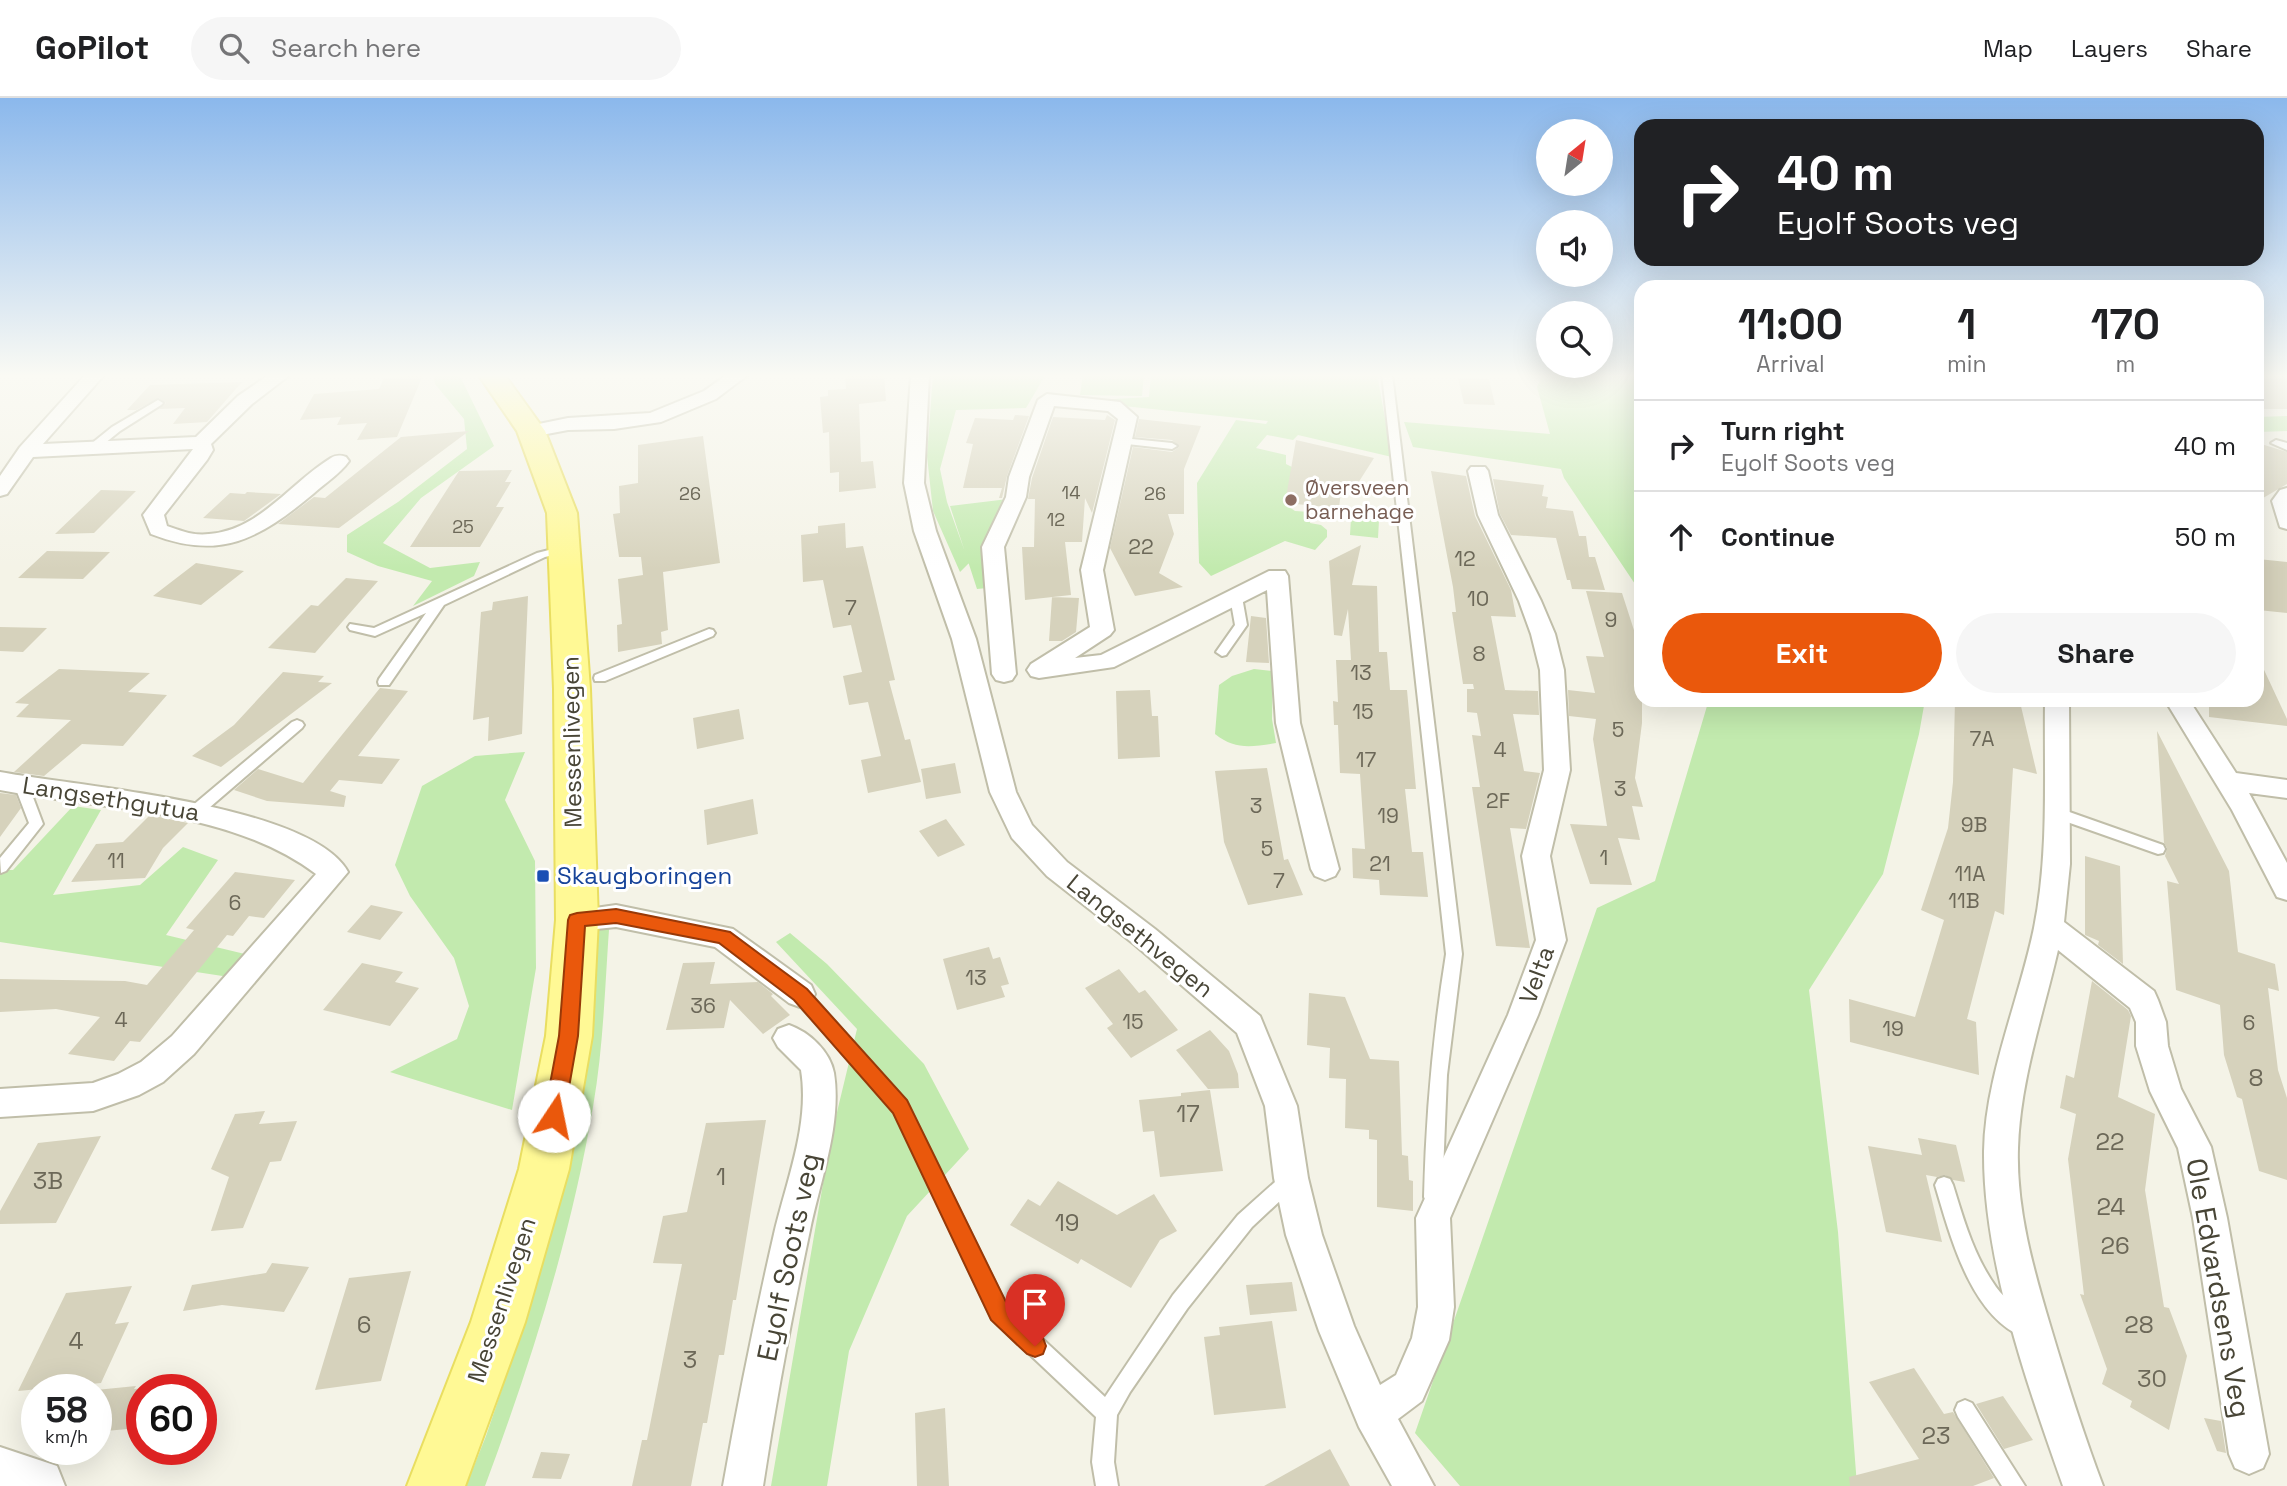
<!DOCTYPE html>
<meta charset="utf-8">
<style>
:root{--surface:#fff;--page:#f6f6f6;--text:#202124;--muted:#757577;--line:#e0e0e0;--accent:#ea580c}
body{margin:0;font-family:"Space Grotesk",sans-serif;background:var(--page);color:var(--text);height:100vh;display:flex;flex-direction:column;font-size:26px;white-space:nowrap}
*{box-sizing:border-box;margin:0}
p{font-size:23px;color:var(--muted)}
.icon{flex:none;width:38px;height:38px;fill:none;stroke:currentColor;stroke-width:2;stroke-linecap:round;stroke-linejoin:round}
.map{position:relative;flex:1;overflow:hidden}
.panel{position:absolute;left:1634px;top:182px;width:630px;height:427px;display:flex;flex-direction:column;background:var(--surface);border-radius:21px;box-shadow:0 7px 28px #0002}
.panel>*{flex:none}
.hud{position:absolute;left:1634px;top:21px;width:630px;height:147px;border-radius:21px;box-shadow:0 7px 28px #0002;background:#202124;color:#fff;overflow:hidden}
.needle{width:46px;rotate:30deg}
.tools{position:absolute;left:1536px;top:21px;display:grid;gap:14px}
.tools a{display:grid;place-items:center;width:77px;height:77px;border-radius:50%;background:var(--surface);box-shadow:0 7px 28px #0002;font-size:35px}
.speed{position:absolute;left:21px;top:1276px;display:flex;gap:14px;font-size:35px;font-weight:700;text-align:center}
.speed>*{display:grid;place-content:center;width:91px;height:91px;border-radius:50%;background:var(--surface);box-shadow:0 7px 28px #0002;line-height:1}
.speed small{font-size:18px;font-weight:400}
.speed .limit{border:10px solid #d22;background:#fff;color:#111}
.pin{position:absolute;display:grid;place-items:center;width:60px;height:60px;color:#fff;margin:-72px -30px;border-radius:50% 50% 50% 0;rotate:-45deg;box-shadow:0 0 7px #0007}
.pin .icon{rotate:45deg}
.me{position:absolute;width:77px;margin:-38px;rotate:11deg;stroke-linejoin:round;filter:drop-shadow(0 0 5px #0008)}
.turn{display:flex;align-items:center;gap:24px;height:147px;padding:0 28px;font-size:32px}
.turn .icon{width:91px;height:91px;stroke-width:2.5}
.turn b{display:block;font-size:49px;line-height:60px}
.eta{display:flex;justify-content:space-evenly;align-items:center;height:119px;text-align:center}
.eta b{font-size:42px;font-weight:700;line-height:49px}
.primary-button{display:flex;gap:14px;margin-top:auto;padding:14px 28px}
.primary-button a{flex:1;height:80px;border-radius:42px;background:var(--accent);color:#fff;font-size:28px;font-weight:700;line-height:80px;text-align:center}
.primary-button a+a{background:var(--page);color:var(--text)}
ul{padding:0;list-style:none}
li{display:flex;align-items:center;gap:21px;height:91px;padding:0 28px;border-top:2px solid var(--line)}
li div{flex:1}
li b{display:block;font-size:26px}
li em{font-style:normal}
header{display:flex;align-items:center;gap:42px;box-sizing:border-box;height:98px;padding:0 35px;background:var(--surface);border-bottom:2px solid var(--line)}
header strong{font-size:33px}
nav{display:flex;gap:38px;margin-inline-start:auto;font-size:24px}
.search{width:490px;height:63px;background:var(--page);display:flex;align-items:center;gap:18px;box-sizing:border-box;padding:0 24px;border-radius:38px;color:var(--muted);font-size:26px}
.map>svg:first-child{display:block}
</style>
<header>
<strong>GoPilot</strong>
<div class="search"><svg class="icon" aria-label="search" viewBox="0 0 24 24"><circle cx="10" cy="10" r="6"/><path d="M15 15l6 6"/></svg>Search here</div>
<nav><a>Map</a><a>Layers</a><a>Share</a></nav>
</header>
<div class="map">
<svg width="2287" height="1388" viewBox="0 0 2287 1388">
<rect width="100%" height="100%" fill="#f4f3e7"/>
<path fill="#c2eaae" d="M433 276H459L494 348 421 400 383 445 430 470 480 464 474 478 413 508 432 483 378 468 347 454V437L398 404 467 351 464 321 435 286Z
M933 276H1046L1026 310 956 312 940 371 947 404 969 465 960 474 933 413 927 358Z
M1083 276H1144L1142 298 1080 297Z
M1151 276H1377L1392 359 1298 337 1293 342 1267 337 1256 350 1286 357V366L1298 372 1285 406 1295 413 1311 414 1310 425 1321 427 1327 432V439L1315 452 1285 443 1211 478 1199 465 1197 385 1236 322 1266 326 1268 323 1104 306 1096 302 1149 299Z
M1543 276H1641V495L1564 380 1561 371 1413 349 1404 324 1550 336 1537 289Z
M2287 318V333L2258 334V319Z
M1008 401C991 435 978 451 987 490L977 491 950 408Z
M1351 420 1379 422 1378 440 1350 437Z
M1254 571 1273 573 1272 621 1276 645C1251 649 1235 652 1215 636L1219 587 1232 578Z
M1704 602H1925L1919 636 1883 776 1809 892 1838 1134 1857 1388H1460L1415 1335 1597 810 1655 783 1707 608Z
M525 654 505 702 535 763 536 870 512 1012 390 974 457 941 469 908 454 860 410 798 395 767 422 688 475 658Z
M73 708 101 712 53 797 140 787 183 749 218 762 166 837 249 857 229 879 0 844V772H13Z
M610 818C605 882 604 946 593 1009 571 1138 531 1265 485 1388H466L486 1338 516 1250 556 1109 594 835 602 819Z
M790 835 827 866 924 966 969 1051 907 1118 849 1253 827 1388H771L831 1039 857 931 776 844Z"/>
<path fill="#d6d2bc" d="M845 276H884L886 303 859 306 861 364 873 363 876 390 839 394V374L830 375 829 334 823 335 820 299 828 298V292L846 291Z
M2258 276H2287V311H2258Z
M423 277 397 339 357 342 367 325 337 327 341 319 300 322 314 296 379 291 384 280Z
M1458 280 1489 281 1495 307 1464 306Z
M242 284 207 324 173 326 185 310 159 311 166 305 159 300 136 312H127L150 287Z
M1015 317 1029 318 1007 378 1002 400H999L1002 390H963L973 346 966 345 975 320 1013 322Z
M1107 317 1115 322 1092 415 1085 400 1082 444H1065L1071 497 1025 502 1022 449H1034L1035 401H1028L1032 380 1053 319 1105 322Z
M1139 321 1201 328 1184 371V416H1168L1174 436 1159 475 1183 489 1135 498 1110 450 1133 349 1172 354 1179 349 1172 342 1135 339Z
M469 333 339 430 278 426 314 399 325 400 401 339Z
M703 338 720 465 663 474 668 532 661 534 662 546 618 554 617 527 622 526 618 481 643 477 641 459H619L613 416 620 415 619 388 638 385V347Z
M1296 342 1374 360 1353 393H1341L1339 410 1285 405Z
M2258 345 2287 354V386L2258 403Z
M512 372 505 384H511L496 409H504L480 449H410L459 373Z
M1431 373 1466 378 1475 418 1511 492 1516 519 1491 518 1505 592 1538 593 1539 617 1513 616 1524 673 1540 675 1526 731 1510 730 1530 850 1496 848 1472 689H1480L1472 637 1481 638 1477 615 1467 614V591H1474L1473 586H1463L1452 514H1456L1453 489Z
M1493 381 1544 387 1542 398 1548 399 1546 410 1573 413 1579 438H1586L1589 459H1595L1605 492 1572 491 1570 482H1567L1556 440 1511 437 1500 416Z
M101 392 136 393 94 435 55 436Z
M247 394 281 396 244 423 203 420 230 395 245 396Z
M845 425 846 450 863 448 895 582 889 583 905 642 910 641 921 684 868 695 861 662 881 658 868 604 849 607 843 578 862 574 851 527 833 530 823 482 803 484 801 437 818 435V428Z
M1361 447 1352 487 1377 488 1379 554H1387L1390 592H1407L1416 691H1405L1412 754H1423L1428 799 1380 797 1379 782 1353 780 1352 750 1365 751 1360 676 1340 675 1338 627H1334L1333 603 1338 604 1336 562H1351L1348 511 1342 538 1334 537 1329 463Z
M47 453 110 454 83 481 18 480Z
M2258 461 2287 464V515L2258 512Z
M196 465 244 473 201 507 153 498Z
M346 480 378 483 315 555 268 550 311 507 318 508Z
M1586 493 1622 495 1642 557V625L1635 680 1643 709 1632 708 1640 742 1618 740 1632 787 1590 786 1570 726 1607 728 1593 641 1596 621 1569 618 1568 592 1595 595 1586 558 1604 559Z
M528 498 522 636 488 643 489 619 473 622 481 514 492 512 493 504Z
M1052 499 1079 500 1076 534 1062 543H1049Z
M1251 518 1266 520 1269 565 1246 564Z
M0 529 47 530 23 554 0 553Z
M2258 559 2287 621V628L2209 619V602H2258Z
M59 571 150 575 128 594 167 597 123 648 82 646 44 678 14 674 71 622 16 619 29 606 15 605Z
M283 574 324 578 318 584 332 585 221 669 192 658 234 627Z
M380 590 408 593 358 658 400 661 382 686 339 682 330 693 346 698 344 709 267 703 234 692 258 671 303 685Z
M1150 592 1152 618H1158L1160 659 1118 661 1116 593Z
M1955 602 2020 604 2037 676 2013 670 2004 817 1995 813 1967 921 1976 924 1979 977 1850 944 1849 901 1915 919 1944 822 1921 812 1948 730 1953 684Z
M739 611 744 641 697 651 693 620Z
M2157 633 2229 773 2238 854 2275 866 2279 893 2268 890 2278 972 2287 1000V1082L2259 1073 2242 1001 2237 999 2224 957 2220 907 2176 892 2167 783 2179 786 2165 758 2167 750 2164 745Z
M955 665 961 695 926 701 921 671Z
M1267 670 1284 762 1288 761 1303 797 1248 807 1224 744 1215 673Z
M0 695 16 697 21 710 0 739Z
M753 701 758 736 707 747 704 712Z
M150 717 188 725 163 750 145 780 71 784 96 746 123 744Z
M946 721 965 747 938 759 919 733Z
M2085 758 2120 768 2123 866 2098 847 2099 843 2085 837Z
M235 774 295 782 264 820 249 818 233 838 227 837 140 944 130 943 114 963 68 956 100 919 56 911 0 914V881L125 883 147 887 194 832 186 830Z
M371 807 403 814 380 842 347 834Z
M989 849 993 861 1000 859 1009 886 1001 888 1005 899 957 912 943 861Z
M715 864 710 886 758 884 773 896 771 898 790 917 763 936 730 902 724 930 666 932 683 865Z
M362 865 403 874 395 884 419 890 390 928 323 912Z
M1119 871 1139 895 1145 892 1178 932 1131 960 1107 930 1113 926 1085 890Z
M2092 883 2128 912 2131 918 2118 999 2155 1016 2145 1092 2164 1209 2169 1210 2187 1258 2169 1332 2130 1309 2132 1303 2102 1286 2107 1271 2080 1196 2084 1197 2068 1061 2076 1016 2060 1010 2066 977 2074 980Z
M1309 895 1345 899 1370 961 1399 963 1402 1057 1408 1058 1409 1082 1413 1083V1113L1377 1109V1042L1369 1041V1032L1345 1030 1346 981 1329 980 1330 950 1307 947Z
M1210 932 1229 953 1238 976 1239 990 1208 991 1176 952Z
M1210 992 1223 1073 1160 1079 1154 1033 1143 1034 1139 1002 1181 998V995Z
M265 1013 259 1026 297 1023 281 1063 270 1064 243 1130 211 1133 229 1079 211 1071 235 1016Z
M766 1022 736 1202H733L724 1257H719L707 1325H703L691 1388H632L642 1342H647L682 1166 653 1165 663 1118 687 1114 706 1025Z
M101 1038 56 1125 0 1126V1113L38 1045Z
M1918 1040 1956 1047 1965 1084 1953 1082 1945 1077 1937 1079 1926 1077 1942 1144 1886 1134 1868 1048 1922 1057Z
M1058 1083 1117 1117 1154 1096 1177 1133 1160 1142 1131 1190 1081 1161 1078 1166 1010 1127 1028 1101 1040 1108Z
M272 1165 309 1169 284 1214 222 1207 183 1213 192 1187 266 1175Z
M411 1173 381 1283 315 1292 349 1180Z
M1292 1184 1297 1213 1250 1217 1246 1187Z
M132 1188 115 1226 129 1224 101 1285 18 1293 66 1195Z
M1272 1223 1286 1310 1214 1317 1204 1239 1220 1237 1219 1229Z
M1914 1270 1944 1316 1953 1314 1994 1380 1973 1388H1850L1849 1379 1919 1361 1869 1284Z
M136 1288 134 1291 145 1290 142 1292V1298L127 1331 96 1334V1292Z
M2003 1298 2033 1342 2004 1351 1976 1306Z
M945 1310 949 1388H917L915 1315Z
M2204 1320 2221 1323 2226 1355 2217 1353Z
M1330 1351 1350 1388H1264Z
M541 1354 570 1356 561 1381 532 1380Z"/>
<g fill="none" stroke-linecap="round" stroke-linejoin="round">
<defs>
<path id="lane" d="M1382 276H1392L1462 856 1447 977 1442 1099 1439 1105 1433 1108 1427 1105 1424 1099C1426 1017 1433 937 1446 856Z
M158 302 163 305 161 307 120 333 94 354H86V350L112 329Z
M1122 340 1172 345 1177 348 1172 351 1118 345V341Z
M2276 342 2287 345V352L2271 345Z
M565 448 569 449V453L545 459 444 507 389 587H379L378 584 379 581 426 515 375 538 350 532 348 529 350 526 374 530 537 455Z
M1236 495 1242 499 1247 527 1226 557 1222 558 1216 554 1235 527 1230 499Z
M709 531 713 532 715 535 713 538 605 583H595L594 580 595 577Z
M297 622 302 624 304 627 302 630 202 716H192L190 712 192 708 292 624Z
M21 681 28 686 43 726 6 773 1 775 0 760 29 725 14 686Z
M2058 710 2163 747 2165 751 2163 755 2158 756 2053 719 2051 715Z
M800 889 806 891 906 1003 1006 1207 1105 1299 1173 1197 1238 1117 1285 1075 1291 1073 1297 1075 1300 1081 1297 1087 1252 1129 1187 1211 1130 1294 1117 1317 1114 1364 1118 1388H1096L1092 1364 1096 1319 992 1221 894 1013 794 901 792 896 794 891Z
M1944 1079 1950 1081 1953 1087C1964 1123 1974 1158 1996 1189 2006 1203 2027 1215 2033 1229L2030 1236 2023 1239C1970 1217 1950 1137 1935 1087L1938 1081Z
M1965 1302 1972 1305 2025 1388H2002L1958 1319 1955 1312 1958 1305Z"/>
<path id="street" d="M86 276H105L43 346 196 339 238 298 270 276H291L252 306 211 346 213 352 207 362 164 417 167 428C181 433 194 438 209 436 260 432 290 385 331 360 336 357 340 357 346 359L349 363C340 376 325 385 313 396 259 441 220 463 151 436L143 417 193 351 33 359 7 396 0 398V378L20 349Z
M728 276H749L716 301 661 324 614 331 568 332 531 339 521 333 524 329 568 320 650 315 704 293Z
M911 276H929L924 385 936 433 976 541 1016 694 1032 727 1067 764 1155 831 1260 918 1297 1008 1308 1080 1322 1137 1354 1228 1380 1287 1396 1277 1412 1240 1418 1209 1416 1120 1508 917 1536 842 1522 758 1544 672 1540 572 1531 536 1519 503 1478 417 1468 373 1471 369H1485L1488 373 1498 417 1541 503 1555 536 1564 572 1570 672 1550 758 1566 842 1538 917 1450 1120 1454 1209 1449 1242 1422 1303 1398 1321 1434 1388H1392L1359 1329 1319 1233 1286 1137 1274 1080 1265 1008 1237 935 1135 847 1047 778 1012 740 990 694 952 541 914 433 904 385Z
M1047 296 1120 304 1137 319 1103 472 1114 532 1110 537 1075 560 1101 557 1269 473H1285L1288 478 1300 625 1339 771 1335 778 1325 782 1315 778 1311 771 1276 625 1267 492 1114 569 1039 580 1031 578 1027 572 1031 566 1090 529 1081 472 1118 321 1108 313 1054 308 1029 379 1026 399 1004 449 1016 576 1012 582 1004 584 996 582 992 576 982 449 1006 399 1009 379 1038 302Z
M2287 390V431L2280 429 2272 403 2280 392Z
M2045 602H2069L2070 766 2064 824 2154 893 2158 902 2166 924 2168 948 2181 991 2211 1049 2227 1120 2269 1356 2263 1370 2249 1376 2235 1370 2229 1356 2193 1120 2178 1050 2150 993 2136 948V924L2130 910 2058 852C2043 917 2020 983 2018 1050 2016 1110 2033 1170 2050 1227 2066 1281 2083 1335 2103 1388H2063C2027 1286 1983 1162 1984 1053 1985 979 2019 903 2034 830 2049 756 2044 677 2045 602Z
M2165 602H2189L2236 675 2287 682V700L2249 695 2287 765V802L2277 799 2232 712Z
M0 674C74 688 311 706 348 774L194 956 163 984 139 997 93 1013 0 1019V991L93 985 118 976 141 964 172 938 316 776C230 711 103 712 0 692Z
M616 807 733 831 811 887 815 896 811 905 800 909 789 905 715 849 616 829 577 833 567 830 563 822 567 814Z
M789 927C809 934 830 953 834 975 842 1026 820 1083 810 1132 792 1217 776 1302 763 1388H723C738 1303 755 1219 774 1136 786 1084 810 1026 801 972L778 949 773 940 778 931Z
M0 1349 57 1368 65 1388H0Z"/>
<path id="primary" d="M478 276H504L545 333 577 415 590 591 598 822 592 938 569 1071 525 1224 465 1388H407L471 1224 519 1071 546 938 556 822 554 591 547 415 517 333Z"/>
</defs>
<use href="#lane" stroke="#c0bea9" stroke-width="4"/>
<use href="#street" stroke="#c0bea9" stroke-width="4"/>
<use href="#primary" stroke="#e9de61" stroke-width="4"/>
<use href="#lane" fill="#fff" fill-rule="evenodd"/>
<use href="#street" fill="#fff" fill-rule="evenodd"/>
<use href="#primary" fill="#fff995" fill-rule="evenodd"/>
</g>
<linearGradient id="sky" x2="0" y2="1"><stop stop-color="#8bb8ec"/><stop offset="0.59" stop-color="#fafaf4"/><stop offset="1" stop-color="#fafaf4" stop-opacity="0"/></linearGradient>
<rect width="2287" height="471" fill="url(#sky)"/>
<path fill="#ea580c" stroke="#983908" stroke-width="2" d="M616 811 730 834 807 891 907 1002 1007 1206 1043 1240 1046 1248 1043 1256 1035 1259 1027 1256 991 1222 893 1015 794 902 719 845 616 825 585 828 578 938 564 1018 561 1024 554 1027 547 1024 544 1018 559 938 568 822 570 817 577 815Z"/>
<circle fill="#8d6e63" stroke="#fff" stroke-width="2.5" cx="1291" cy="402" r="7"/>
<rect fill="#1a4fb4" stroke="#fff" stroke-width="2.5" x="536" y="771" width="14" height="14" rx="3.5"/>
<g text-anchor="middle" stroke-width="6" stroke-linejoin="round" paint-order="stroke">
<g font-size="18" fill="#6c6858">
<text x="1071" y="401">14</text>
<text x="690" y="402">26</text>
<text x="1155" y="402">26</text>
<text x="1056" y="428">12</text>
<text x="463" y="435">25</text>
</g>
<g font-size="21" fill="#785e54" stroke="#fff" text-anchor="start">
<text x="1305" y="397">Øversveen<tspan x="1305" dy="24">barnehage</tspan></text>
</g>
<g font-size="21" fill="#6c6858">
<text x="1141" y="456">22</text>
<text x="1465" y="468">12</text>
<text x="1478" y="508">10</text>
<text x="851" y="517">7</text>
<text x="1611" y="529">9</text>
<text x="1479" y="563">8</text>
<text x="1361" y="582">13</text>
<text x="1363" y="621">15</text>
<text x="1618" y="639">5</text>
<text x="1982" y="648">7A</text>
<text x="1500" y="659">4</text>
<text x="1366" y="669">17</text>
<text x="1620" y="698">3</text>
<text x="1498" y="710">2F</text>
<text x="1256" y="715">3</text>
<text x="1388" y="725">19</text>
<text x="1974" y="734">9B</text>
<text x="1267" y="758">5</text>
<text x="1604" y="767">1</text>
<text x="116" y="770">11</text>
<text x="1380" y="773">21</text>
<text x="1970" y="783">11A</text>
<text x="1279" y="790">7</text>
<text x="1964" y="810">11B</text>
<text x="235" y="812">6</text>
<text x="976" y="887">13</text>
<text x="703" y="915">36</text>
<text x="121" y="929">4</text>
<text x="1133" y="931">15</text>
<text x="2249" y="932">6</text>
<text x="1893" y="938">19</text>
</g>
<g font-size="24" fill="#484536" stroke="#fff">
<text transform="translate(572 644) rotate(-91)" y="8">Messenlivegen</text>
<text transform="translate(111 701) rotate(9)" y="8">Langsethgutua</text>
<text transform="translate(1140 838) rotate(39)" y="8">Langsethvegen</text>
<text transform="translate(1537 877) rotate(-70)" y="8">Velta</text>
<text transform="translate(502 1202) rotate(-72)" y="8">Messenlivegen</text>
</g>
<g font-size="24" fill="#164399" stroke="#fff" text-anchor="start">
<text x="557" y="786">Skaugboringen</text>
</g>
<g font-size="24" fill="#6c6858">
<text x="2256" y="988">8</text>
<text x="1188" y="1024">17</text>
<text x="2110" y="1052">22</text>
<text x="721" y="1087">1</text>
<text x="48" y="1091">3B</text>
<text x="2111" y="1117">24</text>
<text x="1067" y="1133">19</text>
<text x="2115" y="1156">26</text>
<text x="364" y="1235">6</text>
<text x="2139" y="1235">28</text>
<text x="76" y="1251">4</text>
<text x="690" y="1270">3</text>
<text x="2152" y="1289">30</text>
<text x="1936" y="1346">23</text>
</g>
<g font-size="28" fill="#484536" stroke="#fff">
<text transform="translate(788 1159) rotate(-78)" y="10">Eyolf Soots veg</text>
<text transform="translate(2219 1190) rotate(80)" y="10">Ole Edvardsens Veg</text>
</g>
</g>
</svg>
<div class="tools">
<a><svg class="needle" viewBox="-14 -14 28 28"><path d="M0-13l5 13h-10z" fill="#e53935"/><path d="M0 13l5-13h-10z" fill="#757577"/></svg></a>
<a><svg class="icon" aria-label="sound" viewBox="0 0 24 24"><path d="M4 9h4l5-4v14l-5-4H4zM17 9q2 3 0 6"/></svg></a>
<a><svg class="icon" aria-label="search" viewBox="0 0 24 24"><circle cx="10" cy="10" r="6"/><path d="M15 15l6 6"/></svg></a>
</div>
<div class="speed"><div>58<small>km/h</small></div><div class="limit">60</div></div>
<div class="pin" style="left:1035px;top:1248px;background:#d93025"><svg class="icon" aria-label="arrive" viewBox="0 0 24 24"><path d="M6 21V4h12l-3 4 3 4H6"/></svg></div>
<svg class="me" style="left:554px;top:1018px" viewBox="-20 -20 40 40"><circle r="19" fill="#fff"/><path d="M0-13L10 11 0 6-10 11z" fill="#ea580c"/></svg>
<div class="hud">
<div class="turn"><svg class="icon" aria-label="right" viewBox="0 0 24 24"><path d="M7 20v-9h11M14 6l5 5-5 5"/></svg><div><b>40 m</b>Eyolf Soots veg</div></div>
</div>
<section class="panel">
<div class="eta">
<div><b>11:00</b><p>Arrival</p></div>
<div><b>1</b><p>min</p></div>
<div><b>170</b><p>m</p></div>
</div>
<ul>
<li><svg class="icon" aria-label="right" viewBox="0 0 24 24"><path d="M7 20v-9h11M14 6l5 5-5 5"/></svg><div><b>Turn right</b><p>Eyolf Soots veg</p></div><em>40 m</em></li>
<li><svg class="icon" aria-label="ahead" viewBox="0 0 24 24"><path d="M12 20V5M6 11l6-6 6 6"/></svg><div><b>Continue</b></div><em>50 m</em></li>
</ul>
<div class="primary-button"><a>Exit</a><a>Share</a></div>
</section>
</div>
